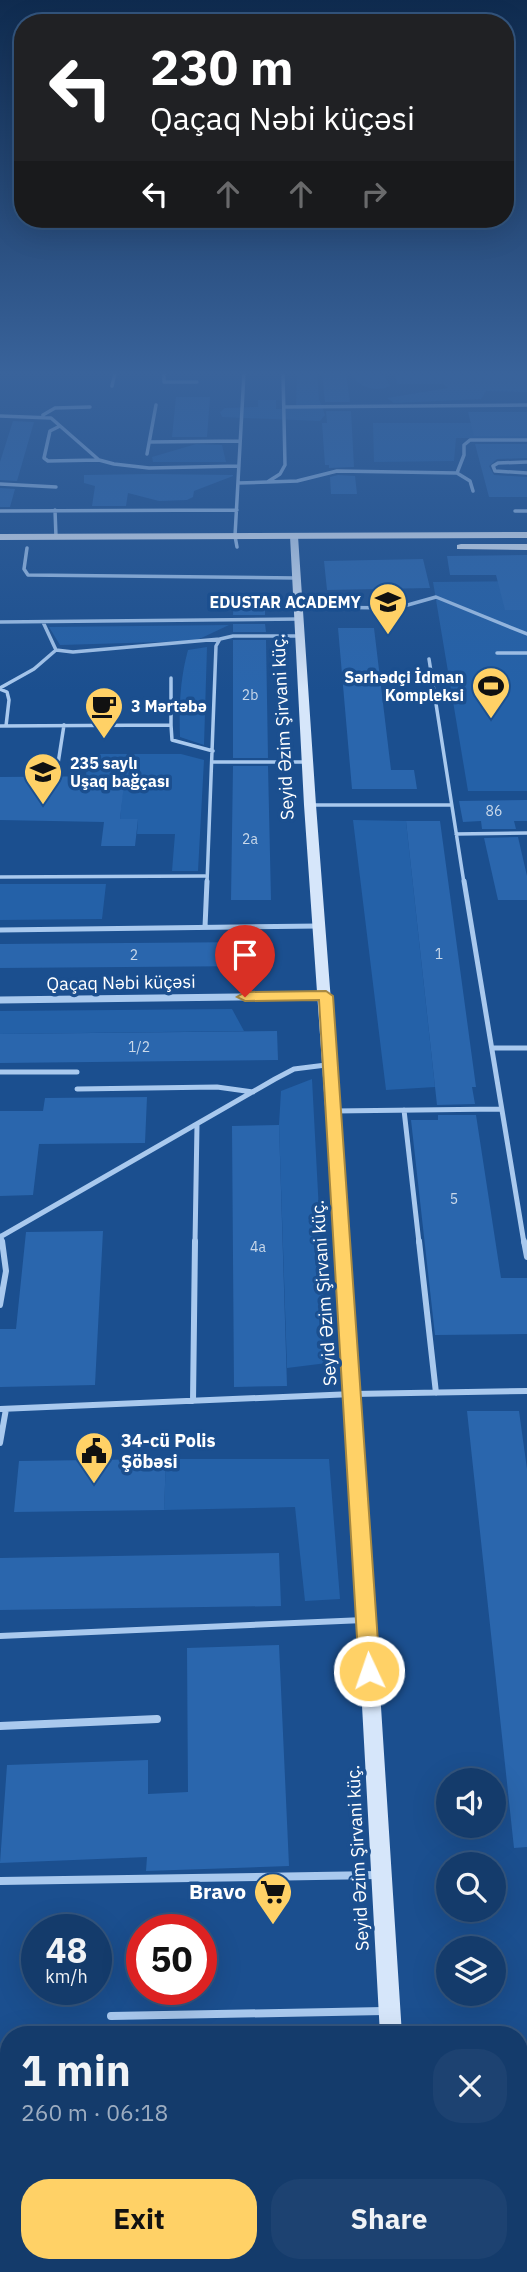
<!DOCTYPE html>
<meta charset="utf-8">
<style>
:root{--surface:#143b6b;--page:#1d4271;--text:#f1f3f6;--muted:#9dadc1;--line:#33557e;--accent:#ffd166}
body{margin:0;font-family:"IBM Plex Sans",sans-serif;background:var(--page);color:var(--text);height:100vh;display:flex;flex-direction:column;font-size:26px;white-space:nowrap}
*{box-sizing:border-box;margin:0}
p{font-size:23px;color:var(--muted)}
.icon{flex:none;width:38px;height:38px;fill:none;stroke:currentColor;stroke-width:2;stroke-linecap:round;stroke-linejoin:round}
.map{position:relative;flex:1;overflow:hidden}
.details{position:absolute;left:0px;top:2026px;width:528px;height:247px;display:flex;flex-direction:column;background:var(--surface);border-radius:28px 28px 0 0;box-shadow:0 7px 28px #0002,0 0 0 2px var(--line)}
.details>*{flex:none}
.guide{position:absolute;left:14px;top:14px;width:500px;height:214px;border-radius:28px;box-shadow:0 7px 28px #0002,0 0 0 2px var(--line);background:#202124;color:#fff;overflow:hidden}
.tools{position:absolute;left:436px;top:1768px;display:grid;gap:14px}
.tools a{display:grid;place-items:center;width:70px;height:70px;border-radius:50%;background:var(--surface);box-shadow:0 7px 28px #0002,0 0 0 2px var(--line);font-size:35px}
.speed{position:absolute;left:21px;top:1914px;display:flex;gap:14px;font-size:35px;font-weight:700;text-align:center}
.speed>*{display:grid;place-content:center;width:91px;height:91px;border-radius:50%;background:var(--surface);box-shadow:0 7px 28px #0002,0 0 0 2px var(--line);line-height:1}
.speed small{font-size:18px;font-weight:400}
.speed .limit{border:10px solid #d22;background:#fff;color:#111}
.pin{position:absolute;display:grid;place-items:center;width:60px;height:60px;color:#fff;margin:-72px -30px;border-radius:50% 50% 50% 0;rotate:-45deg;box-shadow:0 0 7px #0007}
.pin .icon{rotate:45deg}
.me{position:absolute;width:77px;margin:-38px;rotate:357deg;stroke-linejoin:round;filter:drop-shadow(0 0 5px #0008)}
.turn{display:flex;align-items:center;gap:24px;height:147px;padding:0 21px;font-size:32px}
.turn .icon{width:91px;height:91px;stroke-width:2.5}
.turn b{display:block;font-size:49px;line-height:60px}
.lanes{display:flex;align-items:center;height:66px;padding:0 21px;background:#0003;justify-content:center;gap:35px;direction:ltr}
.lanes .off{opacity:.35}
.round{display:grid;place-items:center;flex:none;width:74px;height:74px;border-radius:28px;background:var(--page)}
.overview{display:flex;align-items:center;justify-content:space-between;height:119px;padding:0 21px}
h1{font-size:42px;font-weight:700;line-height:52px}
.cta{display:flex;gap:14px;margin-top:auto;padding:14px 21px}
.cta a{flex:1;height:80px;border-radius:28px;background:var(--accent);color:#111;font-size:28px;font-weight:700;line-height:80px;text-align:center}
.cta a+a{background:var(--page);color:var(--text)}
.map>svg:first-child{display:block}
</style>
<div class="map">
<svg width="527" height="2272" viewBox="0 0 527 2272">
<rect width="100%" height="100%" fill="#1b4f8f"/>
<path fill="#2461a8" d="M297 373H317L319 399 325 415 320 421 222 417 220 412 225 408 258 407V400H276V409H296Z
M349 373H383L390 386C374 393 359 387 349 373Z
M395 374H527V392L486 391 481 399 394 403 387 398 448 388 443 384H397Z
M373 423H527V438H456L454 461 374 462Z
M196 444 222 445 226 462H153L152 457Z
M527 581V791H468L433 582Z
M229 625 195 641 60 645 49 627Z
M207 647 204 745 180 737C179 707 180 679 188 650Z
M88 754H181L204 760 198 871H172L175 834H137L138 819H120L124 776H86Z
M353 820 406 821 435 1087 386 1090Z
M0 884H106L102 919 0 920Z
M232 1009 244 1031 0 1034V1011Z
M312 1079 327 1363 287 1368 279 1125 281 1091Z
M166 1459H329L340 1599 305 1601 295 1507 164 1510Z"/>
<path fill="#2a66ad" d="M322 373H346L350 402H325Z
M176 397H210L207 437H172Z
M326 411H351L354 467 329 468V465H325L322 423H327Z
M468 412H527V436H474Z
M13 421 34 422 17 481 0 480V462Z
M475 444H527V458L497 459 489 466 494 475 527 477V497H489Z
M151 474 233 475V476L194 491 193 497 187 500 159 501 128 493 126 506H92L95 486 84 483V475Z
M338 475 355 476 357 494H331L330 477Z
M0 488 15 489 10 507H0Z
M527 555V610H505L496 575H450L447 556Z
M423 559 430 588 327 590 324 561Z
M234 600H265V615H233Z
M233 624H265L266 632H233Z
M338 628H374L391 770H414L417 789H352Z
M233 640H266L268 758H233Z
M233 766H268L271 900H231Z
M125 776 120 819H138L135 846H101L104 822 0 820V777Z
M527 800V821H514L516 829H482L481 821 463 822 459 801Z
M406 821H440L476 1087H472L475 1104 437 1105Z
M518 837 527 876V900H498L484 838Z
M268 942 269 966 0 968V944Z
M277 1031 278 1060 0 1063V1034Z
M147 1097 145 1143 39 1144 33 1195 0 1196V1111H43L45 1098Z
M438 1115H476L501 1278H527V1334L435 1335 411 1120H438Z
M279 1125 287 1386 234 1387 232 1126Z
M103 1231 95 1385 0 1387V1329H16L26 1232Z
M467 1411H519L527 1469V1847L514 1848Z
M166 1459 164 1510 14 1512 19 1461Z
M279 1553 281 1606 0 1610V1558Z
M279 1645 289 1866 146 1871 147 1857 0 1863 7 1765 148 1760V1794L188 1792 187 1648Z"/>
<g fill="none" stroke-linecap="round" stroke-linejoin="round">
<path stroke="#a9c9ee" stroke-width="3.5" d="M164 373V382H197
M112 386 115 373
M284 407 527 405
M43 415 55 408 90 407
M0 416 51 418 99 460 114 464 149 468 239 466
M60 426 50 431 44 458 48 461 99 460
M150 442 240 441
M147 454 156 405
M527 462 498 463 493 466 495 471 527 473
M269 481 280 474 285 465 283 373
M238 483 297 481 337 471 457 473
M0 484 56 487
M473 491 470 481 457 473 464 455V445L470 440H527
M55 510 56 537
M0 511 237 510
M515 511H527
M237 547 235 536 244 373
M27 548 24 569 28 575 296 578
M298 607 397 608 436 597 527 634
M0 622 299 619
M43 622 56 650 73 652 220 639
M497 653H527
M429 659 464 883
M171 678V725
M0 688 34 669 56 650
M0 689 7 692 9 700 6 726
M0 726 171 725 172 740 213 751
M213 762H307
M57 770 64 725
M310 805H451
M456 834 527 833
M0 877 205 876
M207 883 216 646 220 639 233 636H300"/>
<path stroke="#a9c9ee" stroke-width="5" d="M464 881 524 1243
M205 927 207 881
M0 930 319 926
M492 1048H527
M0 1072H77
M77 1089 217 1087 253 1092
M404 1110 419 1243
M334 1111 500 1109
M1 1236 2 1243
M0 1237 275 1079 294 1069 326 1065
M195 1243 197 1125"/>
<path stroke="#a9c9ee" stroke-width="6" d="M419 1241 436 1393
M524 1241 527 1257
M0 1305 6 1271 2 1241
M193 1401 195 1241
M0 1409 353 1394 527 1391
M0 1443 6 1409
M0 1636 364 1620"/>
<path stroke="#a9c9ee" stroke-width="8" d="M0 1726 157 1719
M0 1881 378 1875
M111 2016 384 2011"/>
<path stroke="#a9c9ee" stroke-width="7" d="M0 1000 325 996"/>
<path stroke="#a9c9ee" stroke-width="10" d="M520 2232H527
M0 2238H9"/>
<path fill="#d6e6fa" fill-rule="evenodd" d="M294 533 298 536 316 805 361 1394 402 2035H380L345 1394 304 805 290 536Z
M392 2264H416L417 2272H393Z"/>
<path fill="#f0f6ff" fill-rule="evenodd" d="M527 532V538L0 540V534Z
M461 544H527V550L457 549V545Z"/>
</g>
<linearGradient id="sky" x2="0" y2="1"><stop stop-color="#0f2b4f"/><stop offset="0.54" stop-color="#39639b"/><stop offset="1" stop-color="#39639b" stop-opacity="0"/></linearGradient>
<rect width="527" height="691" fill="url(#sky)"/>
<path fill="#ffd166" stroke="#a68842" stroke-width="2" d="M326 991 333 996 380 1671 377 1678 369 1681 362 1678 359 1671 319 1000 245 1001 237 997 245 992Z"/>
<defs>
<symbol id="university-pin" viewBox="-11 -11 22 30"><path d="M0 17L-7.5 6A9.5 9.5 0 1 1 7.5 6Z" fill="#ffd166" stroke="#1b4f8f"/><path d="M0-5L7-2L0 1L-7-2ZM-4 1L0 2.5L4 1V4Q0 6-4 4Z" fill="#111"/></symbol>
<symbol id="stadium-pin" viewBox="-11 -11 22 30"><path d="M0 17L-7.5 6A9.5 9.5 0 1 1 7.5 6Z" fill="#ffd166" stroke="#1b4f8f"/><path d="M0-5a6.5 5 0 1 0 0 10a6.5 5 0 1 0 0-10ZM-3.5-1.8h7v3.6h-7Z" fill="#111"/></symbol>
<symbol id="cafe-pin" viewBox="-11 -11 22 30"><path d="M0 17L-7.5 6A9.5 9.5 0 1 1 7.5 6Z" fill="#ffd166" stroke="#1b4f8f"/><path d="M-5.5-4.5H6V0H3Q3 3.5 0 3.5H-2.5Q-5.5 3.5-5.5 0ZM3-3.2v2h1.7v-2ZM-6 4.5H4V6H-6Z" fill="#111"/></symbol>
<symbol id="school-pin" viewBox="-11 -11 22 30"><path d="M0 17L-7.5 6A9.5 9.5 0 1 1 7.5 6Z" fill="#ffd166" stroke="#1b4f8f"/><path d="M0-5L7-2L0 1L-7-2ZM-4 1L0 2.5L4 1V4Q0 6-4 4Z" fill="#111"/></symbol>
<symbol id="civic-pin" viewBox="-11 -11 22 30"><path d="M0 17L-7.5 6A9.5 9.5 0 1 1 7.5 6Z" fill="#ffd166" stroke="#1b4f8f"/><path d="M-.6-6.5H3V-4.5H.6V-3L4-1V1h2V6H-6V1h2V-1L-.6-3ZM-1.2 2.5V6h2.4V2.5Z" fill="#111"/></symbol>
<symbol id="supermarket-pin" viewBox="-11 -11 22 30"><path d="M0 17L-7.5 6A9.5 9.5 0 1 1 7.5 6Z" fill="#ffd166" stroke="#1b4f8f"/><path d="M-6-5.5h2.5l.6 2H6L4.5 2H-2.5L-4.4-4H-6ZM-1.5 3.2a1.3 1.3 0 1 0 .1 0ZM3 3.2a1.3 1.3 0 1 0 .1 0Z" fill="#111"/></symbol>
</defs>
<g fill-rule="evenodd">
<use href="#university-pin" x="366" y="580" width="44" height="60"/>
<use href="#stadium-pin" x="469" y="664" width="44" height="60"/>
<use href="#cafe-pin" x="82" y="684" width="44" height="60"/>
<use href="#school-pin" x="21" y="750" width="44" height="60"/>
<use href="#civic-pin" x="72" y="1429" width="44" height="60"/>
<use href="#supermarket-pin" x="251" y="1870" width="44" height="60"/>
</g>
<g text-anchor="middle" stroke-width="7" stroke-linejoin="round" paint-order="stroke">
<g font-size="14" fill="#cad9ea">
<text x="250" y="700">2b</text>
<text x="494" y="816">86</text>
<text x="250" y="844">2a</text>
<text x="439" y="959">1</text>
<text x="134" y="960">2</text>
<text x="139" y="1052">1/2</text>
<text x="454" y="1204">5</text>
<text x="258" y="1252">4a</text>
</g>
<g font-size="16" font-weight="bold" fill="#fff" stroke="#1b4f8f" text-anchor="end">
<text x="361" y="608">EDUSTAR ACADEMY</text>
<text x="464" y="683">Sərhədçi İdman<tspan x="464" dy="18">Kompleksi</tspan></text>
<text x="131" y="712" text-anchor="start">3 Mərtəbə</text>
<text x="70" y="769" text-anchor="start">235 saylı<tspan x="70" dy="18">Uşaq bağçası</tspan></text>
</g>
<g font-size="18" fill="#fff" stroke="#1b4f8f">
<text transform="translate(283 727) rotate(-93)" y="6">Seyid Əzim Şirvani küç.</text>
<text transform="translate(121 983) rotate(-1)" y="6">Qaçaq Nəbi küçəsi</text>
<text transform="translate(324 1293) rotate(-94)" y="6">Seyid Əzim Şirvani küç.</text>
<text transform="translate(358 1858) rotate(-93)" y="6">Seyid Əzim Şirvani küç.</text>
</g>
<g font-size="18" font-weight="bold" fill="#fff" stroke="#1b4f8f" text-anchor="start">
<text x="121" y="1447">34-cü Polis<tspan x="121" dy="21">Şöbəsi</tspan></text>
</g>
<g font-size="21" font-weight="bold" fill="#fff" stroke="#1b4f8f" text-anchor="end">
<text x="246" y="1899">Bravo</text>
</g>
</g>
</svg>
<div class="tools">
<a><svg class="icon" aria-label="sound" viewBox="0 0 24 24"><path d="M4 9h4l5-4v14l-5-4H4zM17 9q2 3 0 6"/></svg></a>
<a><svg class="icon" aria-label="search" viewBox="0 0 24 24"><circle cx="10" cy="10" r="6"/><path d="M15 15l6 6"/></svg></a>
<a><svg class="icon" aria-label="layers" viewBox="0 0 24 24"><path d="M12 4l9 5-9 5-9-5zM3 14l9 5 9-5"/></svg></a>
</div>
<div class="speed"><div>48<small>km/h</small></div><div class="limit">50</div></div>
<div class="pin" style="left:245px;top:997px;background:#d93025"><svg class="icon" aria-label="arrive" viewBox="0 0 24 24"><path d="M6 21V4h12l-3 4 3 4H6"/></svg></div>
<svg class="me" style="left:369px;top:1671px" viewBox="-20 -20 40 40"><circle r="17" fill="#ffd166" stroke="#fff" stroke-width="3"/><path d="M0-11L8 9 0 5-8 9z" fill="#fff"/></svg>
<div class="guide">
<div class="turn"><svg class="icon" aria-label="left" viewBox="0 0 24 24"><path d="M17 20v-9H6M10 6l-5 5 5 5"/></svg><div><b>230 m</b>Qaçaq Nəbi küçəsi</div></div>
<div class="lanes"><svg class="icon" aria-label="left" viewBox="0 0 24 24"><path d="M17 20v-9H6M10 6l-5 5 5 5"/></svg><svg class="icon off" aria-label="ahead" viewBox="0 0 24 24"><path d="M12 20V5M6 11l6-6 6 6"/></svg><svg class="icon off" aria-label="ahead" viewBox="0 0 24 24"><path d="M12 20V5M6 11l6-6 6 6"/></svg><svg class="icon off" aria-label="right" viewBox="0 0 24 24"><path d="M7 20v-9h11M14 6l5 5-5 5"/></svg></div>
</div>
<section class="details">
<div class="overview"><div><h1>1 min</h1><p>260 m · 06:18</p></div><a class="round"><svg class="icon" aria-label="close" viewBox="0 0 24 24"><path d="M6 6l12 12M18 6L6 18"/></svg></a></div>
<div class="cta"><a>Exit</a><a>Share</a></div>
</section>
</div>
